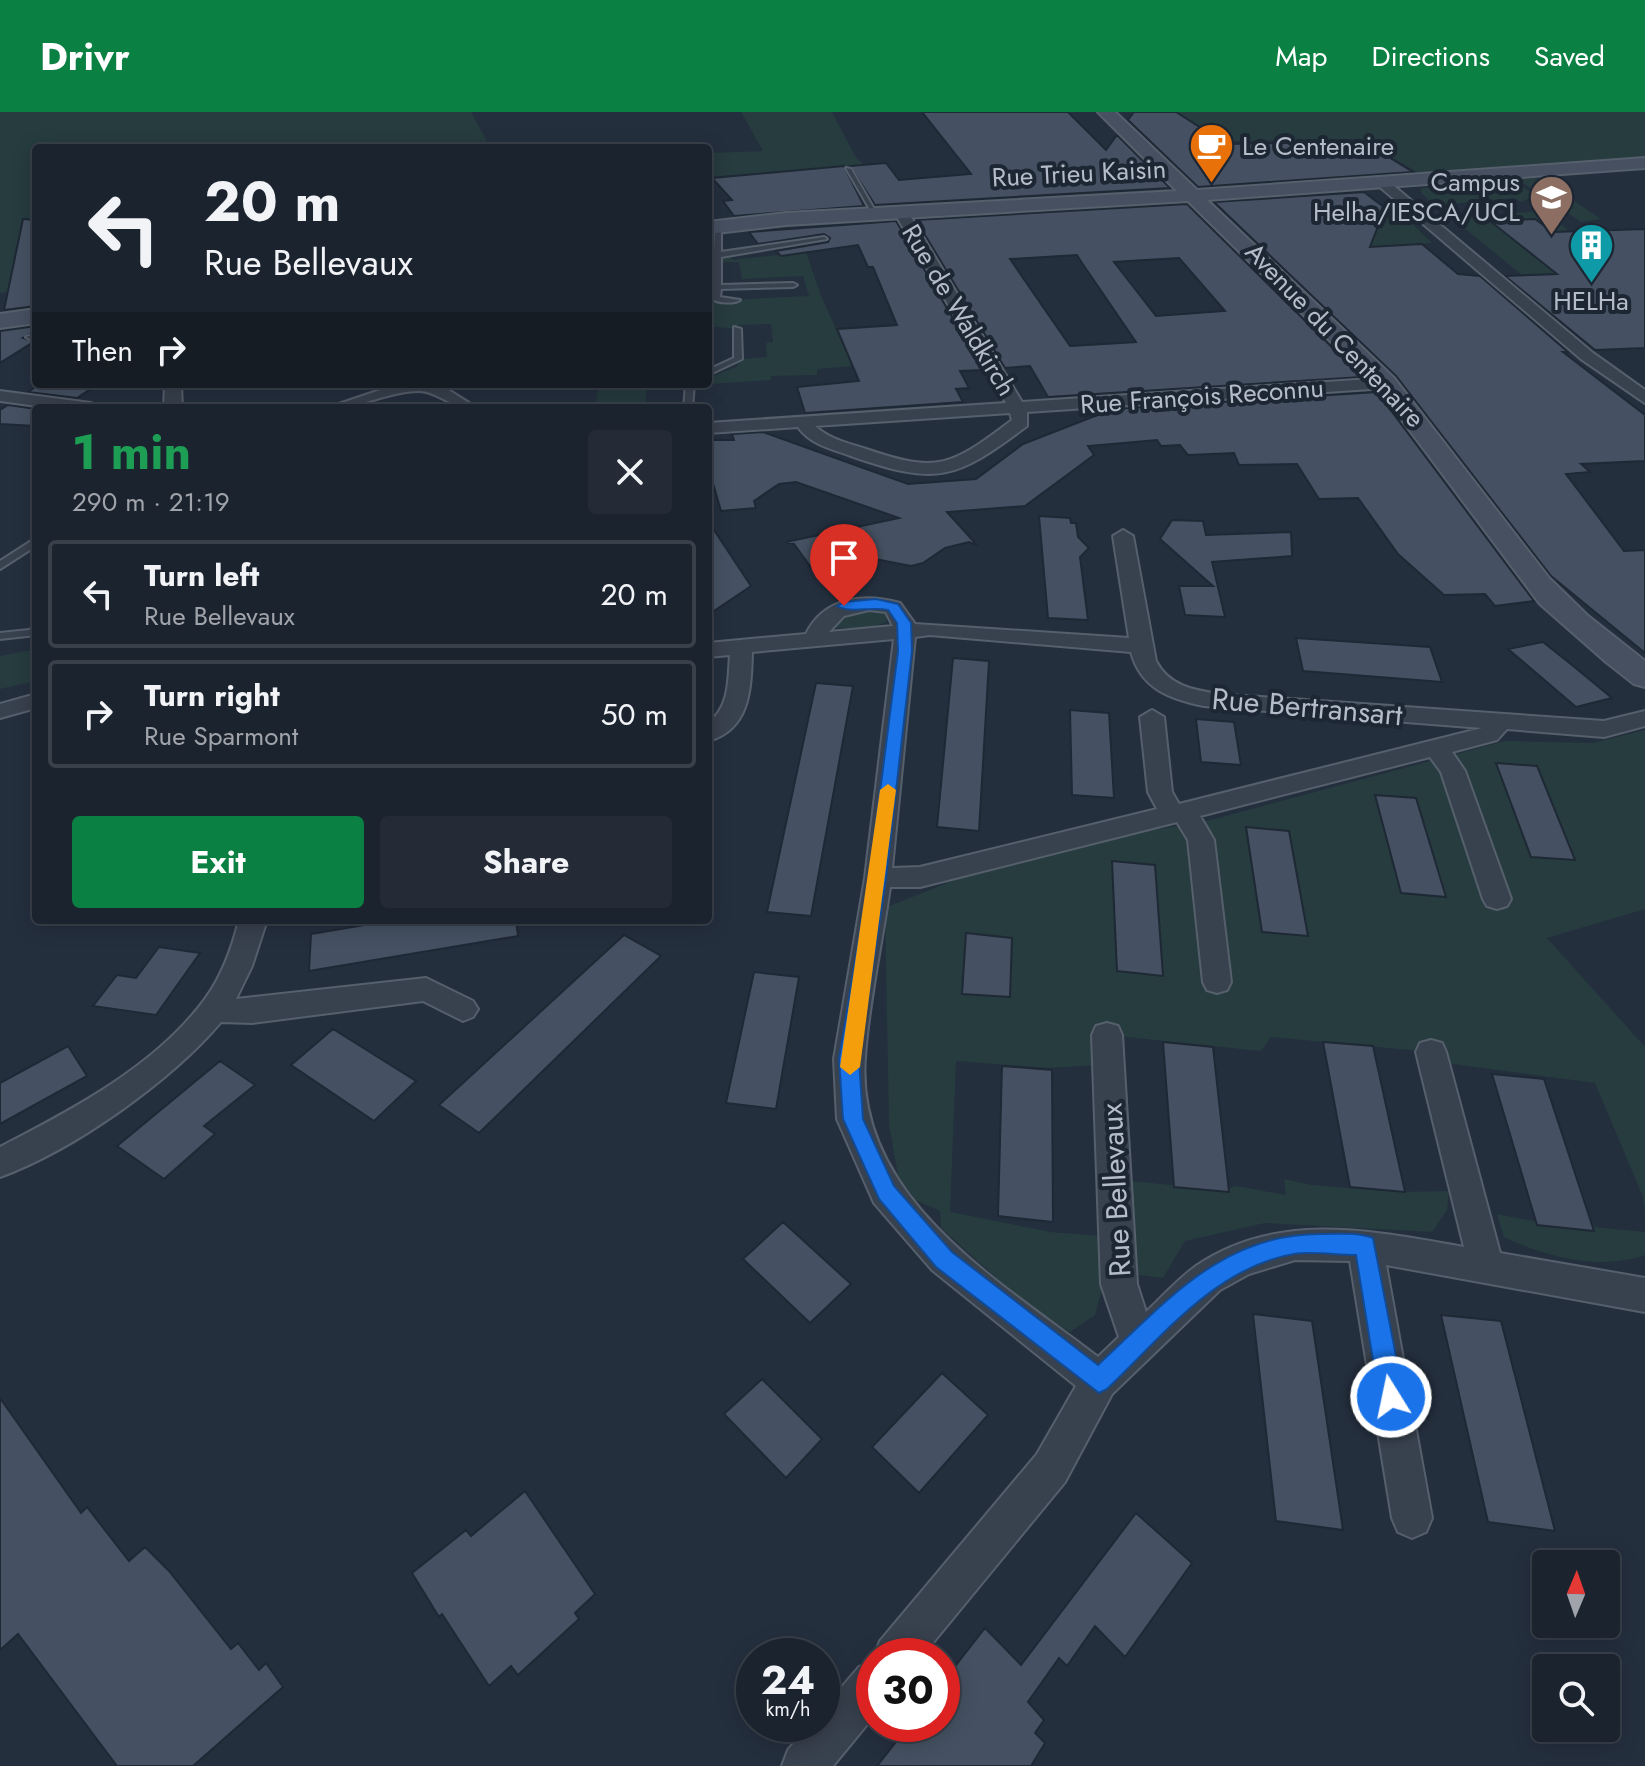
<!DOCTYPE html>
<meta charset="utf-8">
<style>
:root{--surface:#1b232e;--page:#242b36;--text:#f1f3f6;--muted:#a0a4aa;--line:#39404a;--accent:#0b8043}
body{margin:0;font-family:Jost,sans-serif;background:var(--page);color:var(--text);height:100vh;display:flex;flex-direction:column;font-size:30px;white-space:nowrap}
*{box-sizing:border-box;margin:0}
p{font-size:26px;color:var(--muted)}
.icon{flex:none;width:44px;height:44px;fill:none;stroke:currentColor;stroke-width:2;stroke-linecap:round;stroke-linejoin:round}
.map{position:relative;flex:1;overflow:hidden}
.sheet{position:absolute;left:32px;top:292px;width:680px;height:520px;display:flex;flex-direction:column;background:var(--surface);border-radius:8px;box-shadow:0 4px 20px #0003,0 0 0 2px var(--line)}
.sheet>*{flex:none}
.guide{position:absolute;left:32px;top:32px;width:680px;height:244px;border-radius:8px;box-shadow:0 4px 20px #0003,0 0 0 2px var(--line);background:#1b232e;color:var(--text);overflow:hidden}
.needle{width:52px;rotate:2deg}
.controls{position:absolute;left:1532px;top:1438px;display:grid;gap:16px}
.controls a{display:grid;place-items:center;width:88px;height:88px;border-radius:8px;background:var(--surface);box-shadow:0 4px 20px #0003,0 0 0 2px var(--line);font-size:40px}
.speed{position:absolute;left:736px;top:1526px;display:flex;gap:16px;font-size:40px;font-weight:700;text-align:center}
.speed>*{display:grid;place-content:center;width:104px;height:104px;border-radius:50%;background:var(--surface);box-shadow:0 4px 20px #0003,0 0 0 2px var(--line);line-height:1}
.speed small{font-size:20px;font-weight:400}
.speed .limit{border:12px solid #d22;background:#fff;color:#111}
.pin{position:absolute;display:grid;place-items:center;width:68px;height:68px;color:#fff;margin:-82px -34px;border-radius:50% 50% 50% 0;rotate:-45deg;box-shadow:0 0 8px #0007}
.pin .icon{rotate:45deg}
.me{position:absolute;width:88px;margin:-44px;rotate:350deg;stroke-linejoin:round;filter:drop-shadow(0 0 6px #0008)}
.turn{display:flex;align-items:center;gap:28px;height:168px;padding:0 40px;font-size:36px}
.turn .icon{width:104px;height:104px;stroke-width:2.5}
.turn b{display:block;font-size:56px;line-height:68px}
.then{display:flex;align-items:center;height:76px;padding:0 40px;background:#0003;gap:16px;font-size:30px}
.round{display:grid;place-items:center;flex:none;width:84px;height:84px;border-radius:8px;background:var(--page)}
.headline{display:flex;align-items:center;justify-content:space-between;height:136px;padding:0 40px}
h1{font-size:48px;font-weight:700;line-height:60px;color:#1e9e55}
.primary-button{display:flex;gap:16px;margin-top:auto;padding:16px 40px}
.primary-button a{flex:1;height:92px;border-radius:8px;background:var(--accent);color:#fff;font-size:32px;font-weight:700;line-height:92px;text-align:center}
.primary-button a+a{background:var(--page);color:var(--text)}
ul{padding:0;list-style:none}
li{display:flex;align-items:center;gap:24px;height:108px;margin:0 16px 12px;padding:0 24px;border:4px solid var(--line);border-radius:8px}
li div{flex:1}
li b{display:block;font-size:30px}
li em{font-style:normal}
header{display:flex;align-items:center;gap:48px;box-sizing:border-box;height:112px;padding:0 40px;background:var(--accent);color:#fff}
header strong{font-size:38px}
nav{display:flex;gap:44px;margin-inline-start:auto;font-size:28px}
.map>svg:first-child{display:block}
</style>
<header>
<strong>Drivr</strong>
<nav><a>Map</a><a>Directions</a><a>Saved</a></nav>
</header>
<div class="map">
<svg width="1645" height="1654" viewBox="0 0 1645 1654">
<rect width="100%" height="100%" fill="#242f3e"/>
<path fill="#263c3f" d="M0 0H471L489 33 507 36H36V177L0 181Z
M741 0H832L855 44 864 53 708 65V41L763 39Z
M1178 0H1645V48L1429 67 1360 27 1181 30 1195 15Z
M1532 66 1543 68 1601 107 1581 110 1517 67Z
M1516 70 1536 84 1521 90 1514 86 1450 92 1453 97C1440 99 1429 89 1420 79L1422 76Z
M1366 92 1393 93 1432 131 1357 136Z
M1537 92 1569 119 1553 120 1534 107 1491 109 1572 161 1522 163 1447 102 1466 106 1536 99 1528 94Z
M806 140 821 184 853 254 817 257V263L771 264V268L708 272V266L736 255 743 247 767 245 766 231 773 230 771 212 738 213 737 217 708 214V189L809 184 803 164 742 167 739 150H722L721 146 729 144 733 148Z
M574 272H647L645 296H595L599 273Z
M880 497 889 501 886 510 871 516H835C844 498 860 497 880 497Z
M36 537V569L0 577V544Z
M1645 618V797L1547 826 1645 935V1100L1643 1085 1595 971 1446 951 1430 940 1271 925 1261 939 1107 923 1098 953 1048 956 956 949 950 1100 1050 1120 1099 1124 1102 1177 1095 1203 1070 1220 1031 1197 941 1116 940 1099 915 1088 898 1063 889 1012 885 796 1032 737 1203 710 1505 629 1593 631Z
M1284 1067 1312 1073 1400 1080 1449 1079 1447 1098 1432 1120 1265 1111 1185 1129 1163 1166 1130 1162V1069L1224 1078 1236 1074 1286 1083Z
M1497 1102 1533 1109 1645 1120V1143C1601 1159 1545 1145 1504 1125Z"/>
<path fill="#455162" stroke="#1f2835" stroke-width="2" fill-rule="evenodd" d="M922 0H1068L1106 38 1117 23 1170 76 875 93 850 54 886 51 899 68 971 62Z
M1134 0H1176L1226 32 1364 30 1413 60 1198 75 1128 8Z
M844 54 864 94 734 104 723 89 732 88 712 66Z
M1364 80 1385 96 1370 135 1422 132 1458 162 1480 164 1568 240H1563L1645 303V349L1581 352 1590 360 1566 362 1624 439 1645 438V541L1551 464 1396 264 1214 90Z
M1187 92 1362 265 1048 285 1030 254 1005 256 916 108ZM1077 143 1082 151 1136 230 1070 234 1010 147ZM1179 146 1225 199 1156 204 1114 150Z
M23 107 36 108V194L4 198Z
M1535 107 1553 120 1645 117V236L1595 238 1505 164 1557 162 1490 109Z
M896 109 983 258 960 259 969 276 956 277 963 290 805 301 797 275 859 269 837 217 897 213 873 155H868L858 133 781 144 776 139 828 130 830 126 824 122 758 132 749 120Z
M36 214V219L23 226 35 229 0 251V219Z
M40 272H98L77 286 28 280Z
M1377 280 1534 489 1495 494 1485 482 1444 483 1398 442 1358 386 1319 387 1297 352 1239 353 1234 341 1188 343 1180 333 1161 334 1157 328 1088 334 1094 343 1025 394 947 400 977 433 969 430 945 436 923 451 911 454 839 440 826 450 810 454 794 432 786 430 899 406 796 370 779 372 754 389 756 396 721 399 708 354V328H734L732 322 763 320 908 372 976 367 1023 332 1113 297Z
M8 293 36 297V314L0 312V298Z
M1039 404 1070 406 1071 411H1076L1078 425 1089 436 1080 445 1088 508 1048 506Z
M1172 408 1203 409 1206 423 1291 420 1292 444 1212 450 1225 505 1185 503 1179 474H1213L1160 427Z
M708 409 751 474 708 503Z
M1296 526 1430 535 1442 570 1303 559Z
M1543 530 1572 553 1612 586 1576 595 1508 537Z
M953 546 989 549 979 719 937 715Z
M816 571 853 574 811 804 767 800Z
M1070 598 1109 601 1114 686 1072 683Z
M1196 607 1234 610 1241 653 1201 650Z
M1496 651 1537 654 1575 748 1531 745Z
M1375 683 1416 686 1446 785 1401 781Z
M1246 715 1289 719 1308 824 1262 820Z
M1112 749 1155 753 1163 864 1117 859Z
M394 808H516L518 824 309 859 311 822Z
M966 821 1012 826 1010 885 962 882Z
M624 823 661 844 479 1021 439 993Z
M159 835 200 841 156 903 93 894 117 863 136 866Z
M754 860 799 865 776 997 726 991Z
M333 917 416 969 374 1009 291 953Z
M1163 930 1213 935 1229 1080 1174 1075Z
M1323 930 1373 934 1405 1080 1350 1075Z
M68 934 87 964 0 1012V971Z
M220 949 255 973 204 1014 215 1022 164 1067 117 1034Z
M1002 954 1052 958 1053 1110 998 1104Z
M1492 962 1544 967 1594 1119 1537 1113Z
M783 1110 851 1172 810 1211 743 1147Z
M1253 1202 1312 1209 1343 1418 1276 1409Z
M1441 1203 1501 1209 1555 1419 1488 1410Z
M942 1261 988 1303 919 1381 872 1335Z
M762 1267 822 1327 786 1366 724 1302Z
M0 1286 81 1401 87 1395 129 1449 145 1435 169 1459 231 1537 238 1531 259 1558 266 1551 283 1575 193 1654H117L18 1522 0 1538Z
M525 1379 595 1482 575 1501 579 1507 518 1563 511 1554 489 1574 442 1502 439 1505 412 1461 466 1418 471 1424Z
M1136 1401 1192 1451 1125 1545 1095 1514 1067 1554 1059 1546 1028 1590 1044 1608 1035 1621 1045 1631 1031 1654H877L910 1612H942V1571L985 1516 1021 1553Z"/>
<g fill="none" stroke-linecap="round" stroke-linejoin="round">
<defs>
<path id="lane" d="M846 56 851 57 877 102 872 101Z
M718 113 721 115V140L824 125 827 127 721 145V173L793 171 797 173 793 175 721 177 720 185 740 188C734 192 718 191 712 187L715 115Z
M734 215 741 217 742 247 708 263V258L734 246Z
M36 222V226L30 227 26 225Z
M686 272H694L692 296H684Z
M36 426V434L0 457V449Z
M36 514V523L0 527V521L29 518Z"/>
<path id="street" d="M1380 69H1388L1593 241 1645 278V291L1581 247 1380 75Z
M901 96 908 100 1022 290 1386 266 1394 271 1386 276 1027 300V314C955 368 937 374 851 344 832 337 811 333 798 315L708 321V311L1006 291 894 100ZM1010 301 1012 308C951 354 939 362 866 337 848 331 829 327 815 314Z
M165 272H181L182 296H164Z
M398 272H439L477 296C448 296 438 279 419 279 389 279 362 296 327 296Z
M0 279 91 291 100 296H52L0 289Z
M1123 418 1133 424 1156 549C1169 574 1193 578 1219 582L1604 609 1645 599V614L1604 625 1507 617 1497 628 1452 640 1465 659 1511 787 1507 794 1497 797 1487 794 1483 787 1441 660 1430 645 1200 704 1214 728 1231 870 1227 878 1217 881 1207 878 1203 870 1188 728 1177 710 920 775H890C882 831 869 889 865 945 854 1086 1001 1170 1098 1245L1119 1225 1101 1172 1092 923 1096 914 1107 911 1118 914 1122 923 1137 1172 1146 1200C1162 1185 1178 1167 1196 1154 1278 1098 1374 1119 1464 1135L1416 940 1420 931 1431 928 1442 931 1446 940 1500 1141 1645 1166V1200L1386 1153 1432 1406 1426 1420 1412 1426 1398 1420 1392 1406 1350 1149 1295 1148 1249 1162 1220 1178 1112 1282 1065 1370 922 1544 874 1545 880 1529 1037 1342 1076 1274 932 1158 874 1091 837 1007 834 947 865 766 894 527 752 540C751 577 750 618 708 629V611C730 595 728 568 730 543L708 545V531L806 522C824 485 864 481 900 491L915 512 1129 526 1113 424ZM869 498 886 500 893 514 829 520 844 504ZM930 523 1131 540C1141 577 1170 587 1204 594L1482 616 1179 692 1172 680 1164 605 1152 598 1140 605 1148 680 1157 697 920 755 892 756 915 525Z
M36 582V596L0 606V592Z
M239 808H267L252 854 236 887 426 866 473 889 478 897 473 905 463 909 423 889 252 911 221 910C171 969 74 1038 0 1065V1035C72 998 156 954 205 887 222 864 232 836 239 808Z
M874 1548V1604L833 1654H782L788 1638 810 1612H822V1598L859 1555Z"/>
<path id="secondary" d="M1098 0H1115L1197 78 1645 46V56L1207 88 1394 266 1549 466 1587 503 1645 549V575L1634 572 1606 550 1540 492 1378 276 1188 89 786 113 708 122V110L786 101 1177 79Z
M36 197V211L0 216V202Z"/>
</defs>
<use href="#lane" stroke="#565f6c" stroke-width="4"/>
<use href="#street" stroke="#565f6c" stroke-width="4"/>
<use href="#secondary" stroke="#565f6c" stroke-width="4"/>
<use href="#lane" fill="#38414e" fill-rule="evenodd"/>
<use href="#street" fill="#38414e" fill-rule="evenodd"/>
<use href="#secondary" fill="#465061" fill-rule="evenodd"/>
</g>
<path fill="#1a73e8" stroke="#114b97" stroke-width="2" d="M876 487 898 492 911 511 912 539 886 766 859 947 863 1007 894 1074 952 1140 1098 1253C1166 1190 1223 1120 1324 1122 1340 1122 1358 1120 1373 1126L1404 1285 1400 1293 1391 1297 1383 1293 1379 1285 1356 1143C1336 1143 1313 1139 1294 1142 1216 1155 1162 1225 1107 1277L1099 1281 936 1155 879 1087 843 1007 839 947 869 766 898 539 897 511 888 498C872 494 850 502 837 494L844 490Z"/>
<path fill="#f59e0b" d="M888 672 896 678 860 955 850 963 840 955 880 678Z"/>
<defs>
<symbol id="cafe-pin" viewBox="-11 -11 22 30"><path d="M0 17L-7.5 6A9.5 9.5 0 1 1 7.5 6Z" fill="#e8710a" stroke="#1d2633"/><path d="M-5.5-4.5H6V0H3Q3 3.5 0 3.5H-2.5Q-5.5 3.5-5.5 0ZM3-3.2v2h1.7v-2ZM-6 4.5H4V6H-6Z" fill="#fff"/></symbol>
<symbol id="university-pin" viewBox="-11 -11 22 30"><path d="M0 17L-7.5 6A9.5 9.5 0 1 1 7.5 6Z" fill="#8d6e63" stroke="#1d2633"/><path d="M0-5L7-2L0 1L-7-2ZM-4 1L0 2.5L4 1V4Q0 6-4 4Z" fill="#fff"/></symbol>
<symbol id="building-pin" viewBox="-11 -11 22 30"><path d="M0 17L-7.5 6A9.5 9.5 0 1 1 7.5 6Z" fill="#0f9aa8" stroke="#1d2633"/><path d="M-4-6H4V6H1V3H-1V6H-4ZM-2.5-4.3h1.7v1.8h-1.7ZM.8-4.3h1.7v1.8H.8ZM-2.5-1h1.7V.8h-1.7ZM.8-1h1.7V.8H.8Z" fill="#fff"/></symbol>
</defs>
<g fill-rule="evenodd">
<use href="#cafe-pin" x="1186" y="8" width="51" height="69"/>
<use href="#university-pin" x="1526" y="60" width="51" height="69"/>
<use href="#building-pin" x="1566" y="108" width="51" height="69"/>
</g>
<g text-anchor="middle" stroke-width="8" stroke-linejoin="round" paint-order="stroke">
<g font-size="26" fill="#b4bcc9" stroke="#1d2633" text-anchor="start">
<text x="1242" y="43">Le Centenaire</text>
<text x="1520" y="79" text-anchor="end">Campus<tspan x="1520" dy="30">Helha/IESCA/UCL</tspan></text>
<text x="1591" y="198" text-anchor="middle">HELHa</text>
</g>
<g font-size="26" fill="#b4bcc9" stroke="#1d2633">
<text transform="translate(1079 61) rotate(-3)" y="9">Rue Trieu Kaisin</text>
<text transform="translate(959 198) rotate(59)" y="9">Rue de Waldkirch</text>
<text transform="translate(1335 223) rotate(46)" y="9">Avenue du Centenaire</text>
<text transform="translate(1202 284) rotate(-4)" y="9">Rue François Reconnu</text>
</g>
<g font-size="30" fill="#b4bcc9" stroke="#1d2633">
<text transform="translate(1307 595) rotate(5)" y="10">Rue Bertransart</text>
<text transform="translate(1116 1078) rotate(-93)" y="10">Rue Bellevaux</text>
</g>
</g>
</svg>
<div class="controls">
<a><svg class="needle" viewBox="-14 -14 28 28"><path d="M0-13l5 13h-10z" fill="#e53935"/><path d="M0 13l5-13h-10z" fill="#a0a4aa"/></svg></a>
<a><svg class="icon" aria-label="search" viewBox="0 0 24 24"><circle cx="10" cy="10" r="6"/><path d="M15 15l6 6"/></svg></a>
</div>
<div class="speed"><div>24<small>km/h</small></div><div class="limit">30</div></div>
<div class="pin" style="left:844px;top:494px;background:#d93025"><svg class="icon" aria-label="arrive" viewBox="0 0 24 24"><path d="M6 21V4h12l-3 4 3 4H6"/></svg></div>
<svg class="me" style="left:1391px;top:1285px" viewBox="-20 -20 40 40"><circle r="17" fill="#1a73e8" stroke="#fff" stroke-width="3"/><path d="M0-11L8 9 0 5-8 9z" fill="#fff"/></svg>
<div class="guide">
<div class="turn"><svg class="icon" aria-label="left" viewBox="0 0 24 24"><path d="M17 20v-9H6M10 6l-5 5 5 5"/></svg><div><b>20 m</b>Rue Bellevaux</div></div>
<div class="then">Then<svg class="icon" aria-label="right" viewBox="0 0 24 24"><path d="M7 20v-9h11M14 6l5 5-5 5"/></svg></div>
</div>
<section class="sheet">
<div class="headline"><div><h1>1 min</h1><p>290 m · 21:19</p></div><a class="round"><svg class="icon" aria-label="close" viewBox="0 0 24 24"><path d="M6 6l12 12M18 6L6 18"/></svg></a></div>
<ul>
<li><svg class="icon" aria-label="left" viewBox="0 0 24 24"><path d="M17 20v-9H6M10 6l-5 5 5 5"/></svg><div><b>Turn left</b><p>Rue Bellevaux</p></div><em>20 m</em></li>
<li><svg class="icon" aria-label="right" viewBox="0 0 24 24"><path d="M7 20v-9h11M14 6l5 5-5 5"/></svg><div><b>Turn right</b><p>Rue Sparmont</p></div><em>50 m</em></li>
</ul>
<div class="primary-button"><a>Exit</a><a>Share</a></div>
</section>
</div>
